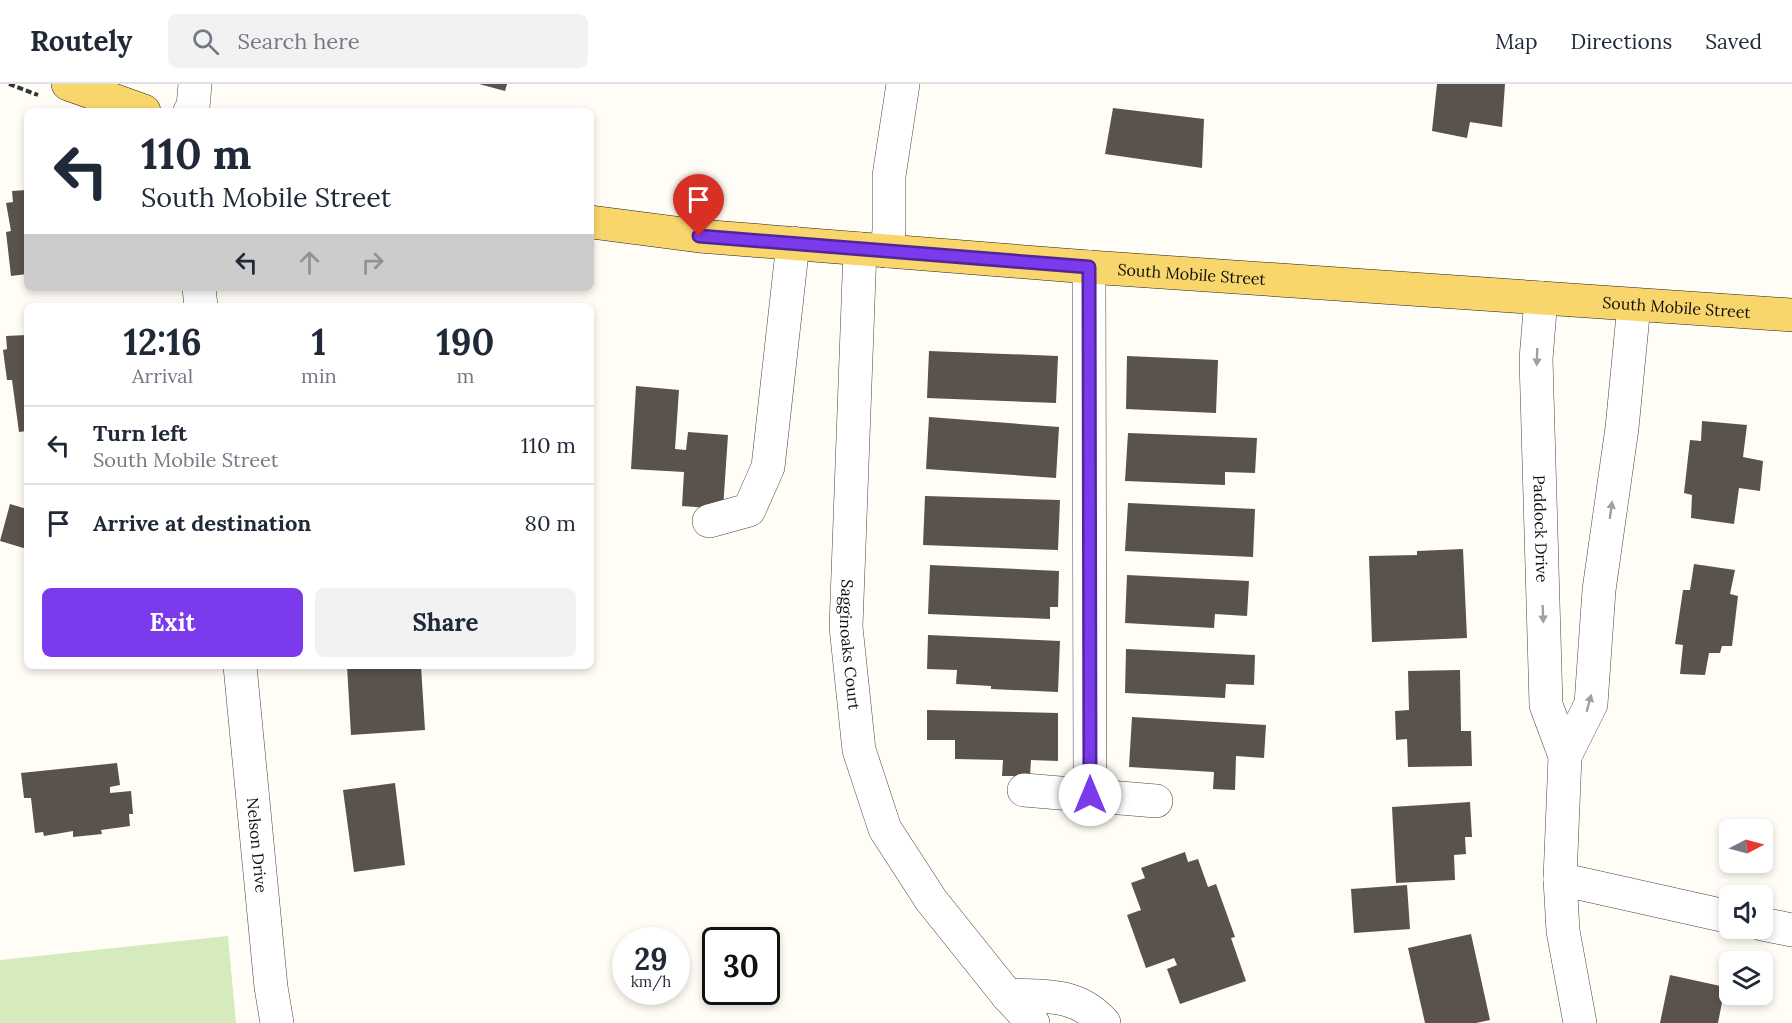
<!DOCTYPE html>
<style>
:root{--surface:#fff;--page:#f2f2f3;--text:#1f2937;--muted:#747a83;--line:#e0e1e3;--accent:#7c3aed}
body{margin:0;font-family:Lora,serif;background:var(--page);color:var(--text);height:100vh;display:flex;flex-direction:column;font-size:22px;white-space:nowrap}
*{box-sizing:border-box;margin:0}
p{font-size:20px;color:var(--muted)}
.icon{flex:none;width:33px;height:33px;fill:none;stroke:currentColor;stroke-width:2;stroke-linecap:round;stroke-linejoin:round}
.map{position:relative;flex:1;overflow:hidden}
.details{position:absolute;left:24px;top:219px;width:570px;height:366px;display:flex;flex-direction:column;background:var(--surface);border-radius:9px;box-shadow:0 3px 9px #0003}
.details>*{flex:none}
.top-card{position:absolute;left:24px;top:24px;width:570px;height:183px;border-radius:9px;box-shadow:0 3px 9px #0003;background:#fff;color:var(--text);overflow:hidden}
.needle{width:39px;rotate:84deg}
.buttons{position:absolute;left:1719px;top:735px;display:grid;gap:12px}
.buttons a{display:grid;place-items:center;width:54px;height:54px;border-radius:9px;background:var(--surface);box-shadow:0 3px 9px #0003;font-size:30px}
.speed{position:absolute;left:612px;top:843px;display:flex;gap:12px;font-size:30px;font-weight:700;text-align:center}
.speed>*{display:grid;place-content:center;width:78px;height:78px;border-radius:50%;background:var(--surface);box-shadow:0 3px 9px #0003;line-height:1}
.speed small{font-size:15px;font-weight:400}
.speed .limit{border:3px solid #111;border-radius:9px;background:#fff;color:#111}
.pin{position:absolute;display:grid;place-items:center;width:51px;height:51px;color:#fff;margin:-62px -26px;border-radius:50% 50% 50% 0;rotate:-45deg;box-shadow:0 0 6px #0007}
.pin .icon{rotate:45deg}
.me{position:absolute;width:66px;margin:-33px;rotate:0deg;stroke-linejoin:round;filter:drop-shadow(0 0 4px #0008)}
.turn{display:flex;align-items:center;gap:21px;height:126px;padding:0 18px;font-size:27px}
.turn .icon{width:78px;height:78px;stroke-width:2.5}
.turn b{display:block;font-size:42px;line-height:51px}
.lanes{display:flex;align-items:center;height:57px;padding:0 18px;background:#0003;justify-content:center;gap:30px;direction:ltr}
.lanes .off{opacity:.35}
.eta{display:flex;justify-content:space-evenly;align-items:center;height:102px;text-align:center}
.eta b{font-size:36px;font-weight:800;line-height:42px}
.cta{display:flex;gap:12px;margin-top:auto;padding:12px 18px}
.cta a{flex:1;height:69px;border-radius:9px;background:var(--accent);color:#fff;font-size:24px;font-weight:800;line-height:69px;text-align:center}
.cta a+a{background:var(--page);color:var(--text)}
ul{padding:0;list-style:none}
li{display:flex;align-items:center;gap:18px;height:78px;padding:0 18px;border-top:2px solid var(--line)}
li div{flex:1}
li b{display:block;font-size:22px}
li em{font-style:normal}
header{display:flex;align-items:center;gap:36px;box-sizing:border-box;height:84px;padding:0 30px;background:var(--surface);border-bottom:2px solid var(--line)}
header strong{font-size:28px}
nav{display:flex;gap:33px;margin-inline-start:auto;font-size:21px}
.search{width:420px;height:54px;background:var(--page);display:flex;align-items:center;gap:15px;box-sizing:border-box;padding:0 21px;border-radius:9px;color:var(--muted);font-size:22px}
.map>svg:first-child{display:block}
</style>
<header>
<strong>Routely</strong>
<div class="search"><svg class="icon" aria-label="search" viewBox="0 0 24 24"><circle cx="10" cy="10" r="6"/><path d="M15 15l6 6"/></svg>Search here</div>
<nav><a>Map</a><a>Directions</a><a>Saved</a></nav>
</header>
<div class="map">
<svg width="1792" height="939" viewBox="0 0 1792 939">
<rect width="100%" height="100%" fill="#fffdf5"/>
<path fill="#d5ebbd" d="M228 852 236 939H0V876Z"/>
<path fill="#5a524d" d="M479 0H507L505 7Z
M1437 0H1505L1502 43 1470 38 1467 54 1432 47Z
M1113 24 1204 35 1202 84 1105 70Z
M27 106V190L11 192 6 148 11 147 6 119 13 118 12 107Z
M27 251V347L19 348 12 296H7L3 266 7 265 6 252Z
M929 267 1058 272 1056 319 927 314Z
M1127 272 1218 276 1216 329 1126 325Z
M636 302 679 306 675 365 686 366 688 348 728 351 723 425 682 422 684 388 631 385Z
M929 333 1059 343 1056 394 926 385Z
M1702 337 1747 341 1743 373 1763 377 1760 407 1739 404 1734 440 1691 434 1692 411 1684 409 1690 356 1701 357Z
M1128 349 1257 354 1255 389 1225 388V401L1125 397Z
M925 412 1060 416 1058 466 923 461Z
M1128 419 1255 425 1253 473 1125 467Z
M10 420 27 425V465L0 457Z
M1463 465 1467 554 1372 558 1369 472 1417 471V467Z
M1694 480 1735 486 1730 510 1738 512 1732 562H1722L1720 569H1709L1705 591 1680 590 1683 561 1675 560 1683 506H1690Z
M930 481 1059 487 1058 523H1050V535L928 530Z
M1127 491 1249 497 1247 532 1215 530 1214 544 1125 539Z
M928 551 1060 557 1058 608 991 605V602L956 600 957 586 927 585Z
M1126 565 1255 571 1254 601 1226 600 1225 614 1125 609Z
M347 582H421L425 646 351 651Z
M1460 586 1461 647H1471L1472 682 1408 683 1407 655 1396 656 1395 627 1409 626 1408 587Z
M927 626 1058 629V677L1031 676 1030 692H1002L1003 676 955 675V656H927Z
M1132 633 1266 641 1264 674 1236 672 1235 706 1213 705 1214 688 1129 683Z
M117 679 120 701 110 703V709L131 707 133 730H129L130 742 101 746 102 750 73 753V747L44 752 43 748 35 749 31 714H24L21 689Z
M395 699 405 781 354 788 343 706Z
M1470 718 1472 753H1465L1466 770 1454 771 1455 796 1396 799 1392 723Z
M1185 768 1188 778 1198 775 1208 803 1216 800 1235 853 1231 854 1246 897 1180 920 1167 885 1177 881 1174 874 1146 884 1127 831 1141 826 1131 799 1145 794 1141 784Z
M1407 801 1410 845 1354 849 1351 805Z
M1471 850 1490 936 1476 939H1425L1408 864Z
M1670 891 1725 903 1718 939H1660Z"/>
<g fill="none" stroke-linecap="round" stroke-linejoin="round">
<defs>
<g id="minor">
<path d="M190 27 193 23 195 0"/>
<path id="s1" d="M860 165 846 543 859 666 885 745 931 816 1007 911 1033 939"/>
<path d="M887 167 889 146V92L903 0"/>
<path d="M1089 183 1090 711"/>
<path d="M199 204 201 222"/>
<path id="s2" d="M1541 214 1536 275 1546 621 1565 672 1560 795 1563 847 1580 939"/>
<path d="M709 437 749 426 768 383 793 159"/>
<path id="s3" d="M240 582 271 903 277 939"/>
<path d="M1565 672 1591 620 1599 506 1622 344 1634 221"/>
<path d="M1024 706 1156 717"/>
<path d="M1560 795 1730 833"/>
<path d="M1762 840 1792 846"/>
<path d="M1007 911C1045 913 1076 908 1104 939"/>
</g>
<g id="major">
<path d="M68 0 144 27"/>
<path id="s4" d="M591 138 699 152 1089 183 1792 231"/>
</g>
</defs>
<use href="#minor" stroke="#444" stroke-width="34"/>
<use href="#major" stroke="#222" stroke-width="34"/>
<path stroke="#333" stroke-width="4" stroke-dasharray="6 3" stroke-linecap="butt" d="M9 0 38 11"/>
<use href="#minor" stroke="#fff" stroke-width="33"/>
<use href="#major" stroke="#f9d66b" stroke-width="33"/>
</g>
<defs><path id="oneway-solid" d="M-6-.8H1V-3.2L6.5 0L1 3.2V.8H-6Z" transform="scale(1.5)"/></defs>
<g fill="#a0a0a0">
<use href="#oneway-solid" transform="translate(1537 273) rotate(92)"/>
<use href="#oneway-solid" transform="translate(1611 426) rotate(-82)"/>
<use href="#oneway-solid" transform="translate(1543 530) rotate(88)"/>
<use href="#oneway-solid" transform="translate(1589 619) rotate(-75)"/>
</g>
<g fill="none" stroke-linecap="round" stroke-linejoin="round">
<defs>
<path id="route" d="M699 152 1089 183 1090 711"/>
</defs>
<use href="#route" stroke="#51269a" stroke-width="15"/>
<use href="#route" stroke="#7c3aed" stroke-width="10"/>
</g>
<g text-anchor="middle" stroke-width="6" stroke-linejoin="round" paint-order="stroke">
<g font-size="16" fill="#111" stroke="#fff">
<text dy="6" stroke="none"><textPath href="#s4" startOffset="603">South Mobile Street</textPath></text>
<text dy="6" stroke="none"><textPath href="#s4" startOffset="1089">South Mobile Street</textPath></text>
<text dy="6" stroke="none"><textPath href="#s2" startOffset="231">Paddock Drive</textPath></text>
<text dy="6" stroke="none"><textPath href="#s1" startOffset="396">Sagginoaks Court</textPath></text>
<text dy="6" stroke="none"><textPath href="#s3" startOffset="180">Nelson Drive</textPath></text>
</g>
</g>
</svg>
<div class="buttons">
<a><svg class="needle" viewBox="-14 -14 28 28"><path d="M0-13l5 13h-10z" fill="#e53935"/><path d="M0 13l5-13h-10z" fill="#747a83"/></svg></a>
<a><svg class="icon" aria-label="sound" viewBox="0 0 24 24"><path d="M4 9h4l5-4v14l-5-4H4zM17 9q2 3 0 6"/></svg></a>
<a><svg class="icon" aria-label="layers" viewBox="0 0 24 24"><path d="M12 4l9 5-9 5-9-5zM3 14l9 5 9-5"/></svg></a>
</div>
<div class="speed"><div>29<small>km/h</small></div><div class="limit">30</div></div>
<div class="pin" style="left:699px;top:152px;background:#d93025"><svg class="icon" aria-label="arrive" viewBox="0 0 24 24"><path d="M6 21V4h12l-3 4 3 4H6"/></svg></div>
<svg class="me" style="left:1090px;top:711px" viewBox="-20 -20 40 40"><circle r="19" fill="#fff"/><path d="M0-13L10 11 0 6-10 11z" fill="#7c3aed"/></svg>
<div class="top-card">
<div class="turn"><svg class="icon" aria-label="left" viewBox="0 0 24 24"><path d="M17 20v-9H6M10 6l-5 5 5 5"/></svg><div><b>110 m</b>South Mobile Street</div></div>
<div class="lanes"><svg class="icon" aria-label="left" viewBox="0 0 24 24"><path d="M17 20v-9H6M10 6l-5 5 5 5"/></svg><svg class="icon off" aria-label="ahead" viewBox="0 0 24 24"><path d="M12 20V5M6 11l6-6 6 6"/></svg><svg class="icon off" aria-label="right" viewBox="0 0 24 24"><path d="M7 20v-9h11M14 6l5 5-5 5"/></svg></div>
</div>
<section class="details">
<div class="eta">
<div><b>12:16</b><p>Arrival</p></div>
<div><b>1</b><p>min</p></div>
<div><b>190</b><p>m</p></div>
</div>
<ul>
<li><svg class="icon" aria-label="left" viewBox="0 0 24 24"><path d="M17 20v-9H6M10 6l-5 5 5 5"/></svg><div><b>Turn left</b><p>South Mobile Street</p></div><em>110 m</em></li>
<li><svg class="icon" aria-label="arrive" viewBox="0 0 24 24"><path d="M6 21V4h12l-3 4 3 4H6"/></svg><div><b>Arrive at destination</b></div><em>80 m</em></li>
</ul>
<div class="cta"><a>Exit</a><a>Share</a></div>
</section>
</div>
